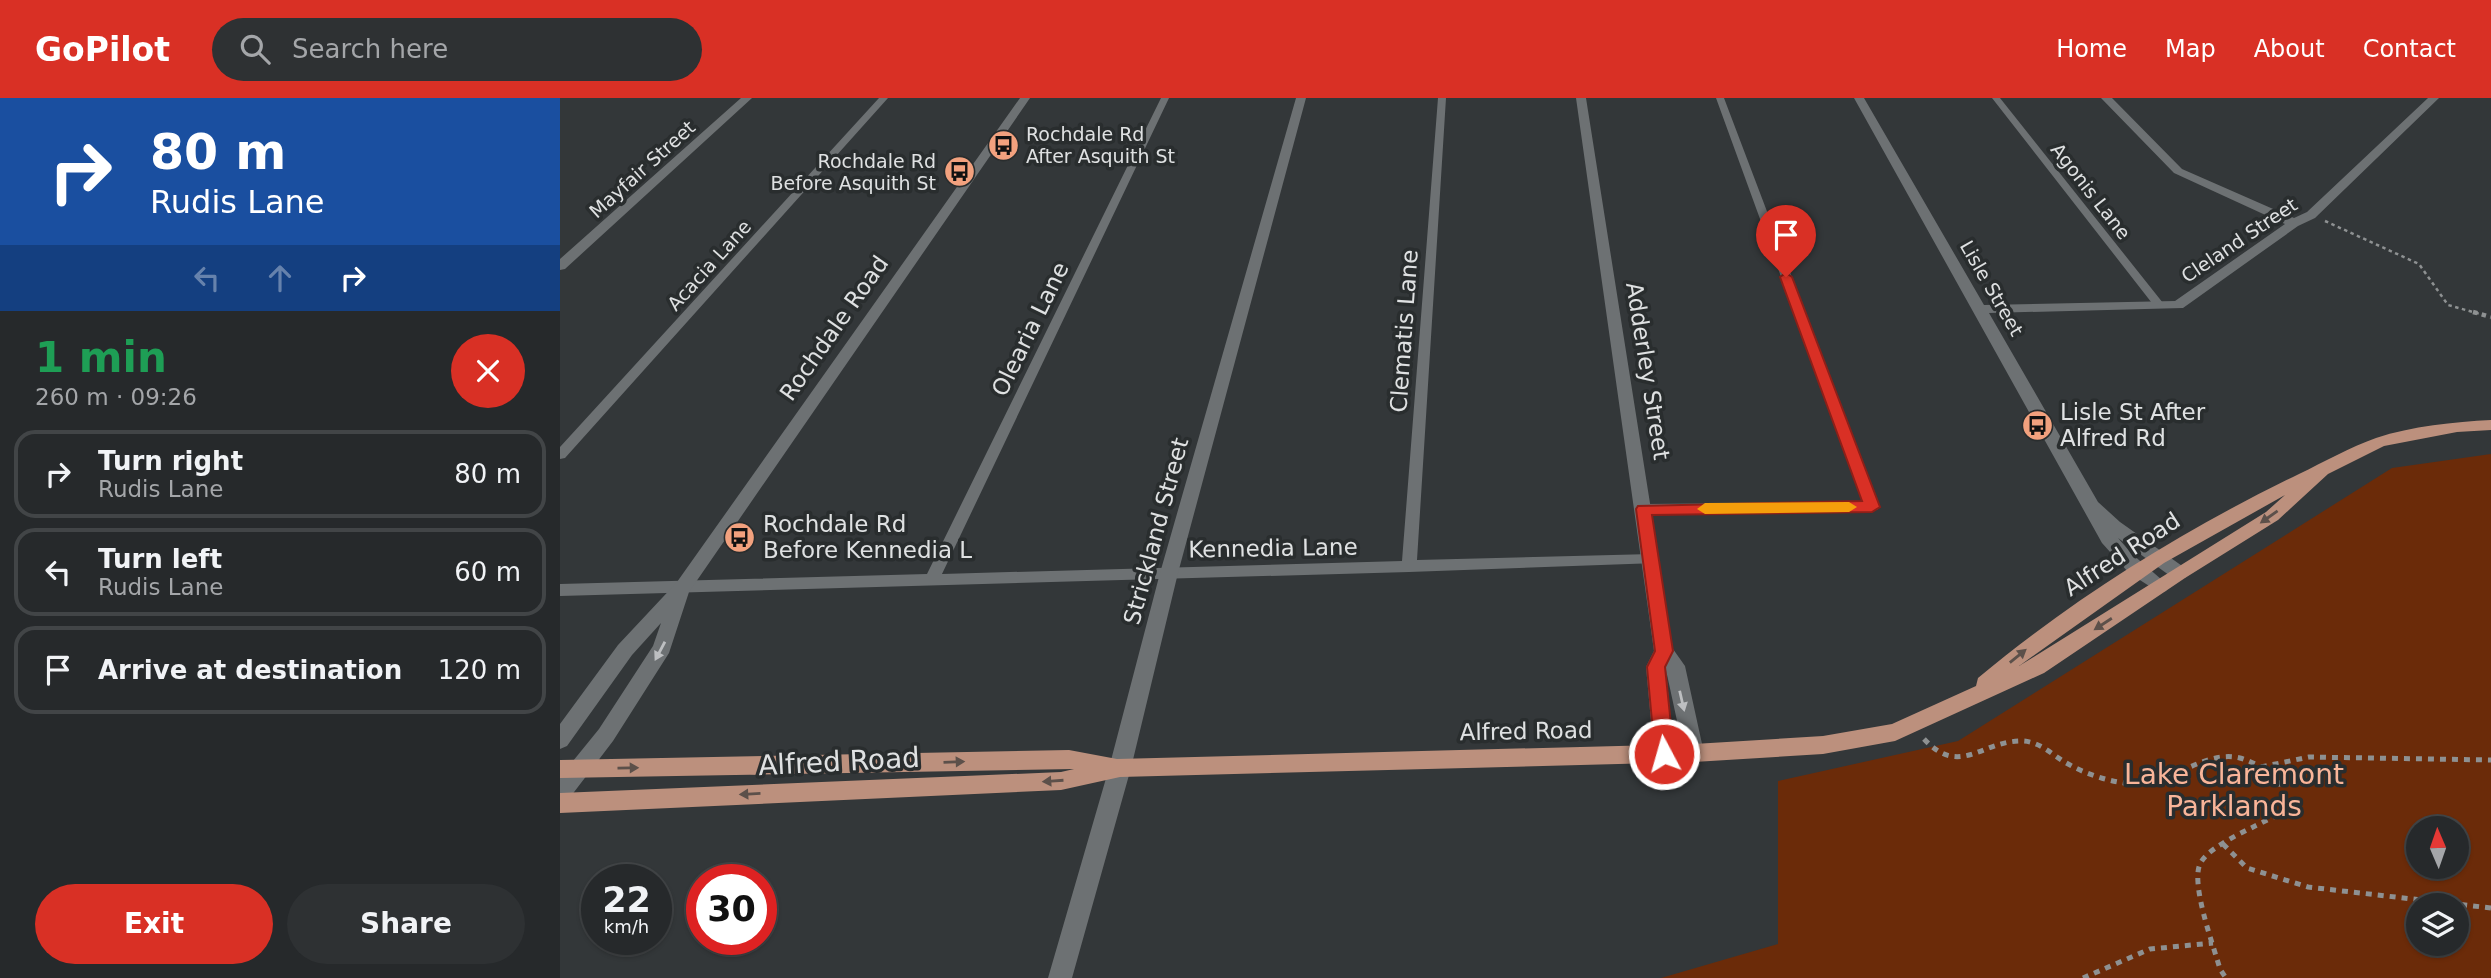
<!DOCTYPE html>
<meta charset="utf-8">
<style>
:root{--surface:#26292b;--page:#2e3133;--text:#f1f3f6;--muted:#a4a6a9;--line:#424547;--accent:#d93025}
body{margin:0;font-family:"DejaVu Sans",sans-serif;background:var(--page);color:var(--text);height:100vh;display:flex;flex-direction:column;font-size:26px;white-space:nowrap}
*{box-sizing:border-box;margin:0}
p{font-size:23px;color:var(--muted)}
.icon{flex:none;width:38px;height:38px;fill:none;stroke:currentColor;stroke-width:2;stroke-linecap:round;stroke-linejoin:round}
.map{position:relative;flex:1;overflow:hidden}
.side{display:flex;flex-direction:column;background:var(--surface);width:560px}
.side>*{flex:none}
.banner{background:#1a4fa0;color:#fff;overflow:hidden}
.needle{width:46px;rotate:358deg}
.controls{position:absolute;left:1846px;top:718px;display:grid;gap:14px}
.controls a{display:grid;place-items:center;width:63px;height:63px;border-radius:50%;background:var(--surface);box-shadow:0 2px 5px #0004,0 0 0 2px var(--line);font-size:35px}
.speed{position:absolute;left:21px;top:766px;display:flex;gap:14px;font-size:35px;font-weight:700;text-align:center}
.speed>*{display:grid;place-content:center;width:91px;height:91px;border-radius:50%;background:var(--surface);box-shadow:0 2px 5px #0004,0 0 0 2px var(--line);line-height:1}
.speed small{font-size:18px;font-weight:400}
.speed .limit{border:10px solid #d22;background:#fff;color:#111}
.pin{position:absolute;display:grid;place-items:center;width:60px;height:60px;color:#fff;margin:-72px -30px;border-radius:50% 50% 50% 0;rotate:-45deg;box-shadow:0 0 7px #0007}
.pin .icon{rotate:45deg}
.me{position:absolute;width:77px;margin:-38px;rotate:354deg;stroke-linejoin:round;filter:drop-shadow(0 0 5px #0008)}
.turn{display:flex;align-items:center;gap:24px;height:147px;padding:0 35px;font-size:32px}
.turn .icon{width:91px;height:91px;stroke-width:2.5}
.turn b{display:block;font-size:49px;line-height:60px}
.lanes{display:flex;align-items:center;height:66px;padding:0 35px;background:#0003;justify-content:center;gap:35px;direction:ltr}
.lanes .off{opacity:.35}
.round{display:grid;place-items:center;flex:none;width:74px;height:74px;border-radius:37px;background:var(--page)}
.head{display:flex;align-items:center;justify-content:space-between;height:119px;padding:0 35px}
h1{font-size:42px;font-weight:700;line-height:52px;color:#1e9e55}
.primary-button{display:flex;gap:14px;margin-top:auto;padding:14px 35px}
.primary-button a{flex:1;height:80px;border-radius:42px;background:var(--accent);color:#fff;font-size:28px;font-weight:700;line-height:80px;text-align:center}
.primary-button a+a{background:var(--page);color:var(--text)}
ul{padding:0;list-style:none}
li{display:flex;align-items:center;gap:21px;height:88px;margin:0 14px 10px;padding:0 21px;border:4px solid var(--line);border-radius:21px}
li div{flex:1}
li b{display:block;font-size:26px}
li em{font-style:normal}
header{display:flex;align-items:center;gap:42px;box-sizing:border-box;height:98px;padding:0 35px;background:var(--accent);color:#fff}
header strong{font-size:33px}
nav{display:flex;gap:38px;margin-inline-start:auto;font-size:24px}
.search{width:490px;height:63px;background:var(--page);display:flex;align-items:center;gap:18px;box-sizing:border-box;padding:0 24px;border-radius:38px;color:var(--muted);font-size:26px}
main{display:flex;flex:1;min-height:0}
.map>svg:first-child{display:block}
</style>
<header>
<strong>GoPilot</strong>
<div class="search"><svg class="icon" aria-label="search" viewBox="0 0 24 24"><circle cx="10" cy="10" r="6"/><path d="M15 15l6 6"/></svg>Search here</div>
<nav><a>Home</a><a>Map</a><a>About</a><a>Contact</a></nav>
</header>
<main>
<section class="side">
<div class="banner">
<div class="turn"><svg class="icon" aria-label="right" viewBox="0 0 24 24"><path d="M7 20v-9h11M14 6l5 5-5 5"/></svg><div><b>80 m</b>Rudis Lane</div></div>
<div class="lanes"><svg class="icon off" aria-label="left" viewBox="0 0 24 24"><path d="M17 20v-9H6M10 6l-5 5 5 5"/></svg><svg class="icon off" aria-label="ahead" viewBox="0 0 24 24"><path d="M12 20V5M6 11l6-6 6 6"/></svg><svg class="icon" aria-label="right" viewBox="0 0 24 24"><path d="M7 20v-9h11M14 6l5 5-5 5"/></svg></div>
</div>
<div class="head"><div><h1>1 min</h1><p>260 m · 09:26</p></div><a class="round" style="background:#d93025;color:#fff"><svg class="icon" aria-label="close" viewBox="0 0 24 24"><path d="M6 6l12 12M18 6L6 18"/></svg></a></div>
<ul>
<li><svg class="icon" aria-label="right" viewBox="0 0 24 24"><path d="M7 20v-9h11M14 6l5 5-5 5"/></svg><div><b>Turn right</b><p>Rudis Lane</p></div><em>80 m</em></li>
<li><svg class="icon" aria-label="left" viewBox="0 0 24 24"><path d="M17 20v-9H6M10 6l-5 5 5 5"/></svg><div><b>Turn left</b><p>Rudis Lane</p></div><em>60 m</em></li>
<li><svg class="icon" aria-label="arrive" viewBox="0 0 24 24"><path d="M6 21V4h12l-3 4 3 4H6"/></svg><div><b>Arrive at destination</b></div><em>120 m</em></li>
</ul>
<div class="primary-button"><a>Exit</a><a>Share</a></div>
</section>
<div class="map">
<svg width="1931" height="880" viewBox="0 0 1931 880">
<rect width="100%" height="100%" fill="#333739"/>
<path fill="#6b2b09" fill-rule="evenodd" d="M1931 356V880H1101L1218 846V683L1398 643 1832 370ZM1858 730H1897V768H1858ZM1858 807H1897V845H1858Z"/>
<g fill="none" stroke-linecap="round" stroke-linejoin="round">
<path stroke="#8e9192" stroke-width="2.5" stroke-dasharray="3.5 3.5" stroke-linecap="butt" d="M1765 123 1859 166 1888 207 1920 216"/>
<path stroke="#8e9192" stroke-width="4.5" stroke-dasharray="4.5 4.5" stroke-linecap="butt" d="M1913 214 1931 219"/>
<path stroke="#8e9192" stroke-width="5" stroke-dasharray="6 6" stroke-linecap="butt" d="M1364 641C1400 680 1422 642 1463 643 1482 644 1494 659 1510 667 1528 677 1551 684 1572 686 1609 689 1643 651 1680 660 1694 664 1706 672 1718 680L1723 694V709L1715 718C1695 729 1652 746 1641 764 1629 783 1654 849 1660 871L1666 880
M1701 669 1749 659 1931 662
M1663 746 1687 770 1748 789 1931 810
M1523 880 1590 851 1653 845"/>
<path fill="#6d7173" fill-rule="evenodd" d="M319 0H328L5 360 0 361V349Z
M601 0H609L382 476 842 463 878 0H886L857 462 1092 456 1097 457 1099 461 1097 465 849 474 0 498V486L367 476Z
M1156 0H1164L1319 409 1317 412 1084 416 1077 411 1084 406 1303 404Z
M1432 0H1440L1603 205V209H1595Z"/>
<path fill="#6d7173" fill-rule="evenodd" d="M181 0H192L5 171 0 172V161Z
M736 0H746L618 475 571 670 512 880H488L549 670 600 475Z
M1016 0H1026L1113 551 1125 568 1144 655 1141 661 1134 664 1127 661 1124 655 1106 572 1114 656 1111 662 1104 665 1097 662 1094 656 1086 569 1094 553Z
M1294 0H1304L1424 207 1615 203 1725 126 1614 75 1541 0H1552L1622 71 1734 120 1747 114 1868 0H1879L1755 120 1738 128 1623 210 1429 215 1538 404 1560 424 1625 470 1628 475 1625 480H1613L1558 440 1572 456 1609 488 1606 493 1600 495 1569 475 1542 445Z"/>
<path fill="#6d7173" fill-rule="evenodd" d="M460 0H470L129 494 109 555 53 643 8 702 0 705V679L39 631 93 548 101 525 72 557 7 648 0 651V626L58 547 117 484Z"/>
<path fill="#bc907d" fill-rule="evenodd" d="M1931 322V332L1897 334 1824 348 1768 376 1718 422 1625 480 1484 575 1335 643 1263 656 1134 664 560 679 501 692 0 715V695L501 674 514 671 0 680V662L509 652 557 661 1134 646 1263 638 1332 626 1416 588 1418 580C1515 499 1625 431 1739 376 1764 364 1790 349 1816 340 1852 328 1894 324 1931 322ZM1725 397 1706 414 1459 568 1604 465Z"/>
</g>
<defs><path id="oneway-solid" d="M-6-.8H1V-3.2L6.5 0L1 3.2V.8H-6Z" transform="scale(1.75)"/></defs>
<g fill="#5c504a">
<use href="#oneway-solid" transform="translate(1709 419) rotate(145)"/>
<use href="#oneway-solid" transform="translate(1543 526) rotate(147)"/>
<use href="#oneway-solid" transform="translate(1458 558) rotate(-39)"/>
<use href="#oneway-solid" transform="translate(394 664) rotate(-2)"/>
<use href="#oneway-solid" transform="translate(68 670) rotate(-1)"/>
<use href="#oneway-solid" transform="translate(493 683) rotate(176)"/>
<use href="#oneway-solid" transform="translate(190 696) rotate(177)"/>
</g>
<g fill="#bdbfc1">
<use href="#oneway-solid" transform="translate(100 553) rotate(118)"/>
<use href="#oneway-solid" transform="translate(1122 603) rotate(77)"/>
</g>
<path fill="#d93025" stroke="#8d1f18" stroke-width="2" d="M1226 175 1232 179 1320 409 1312 414 1092 417 1113 553 1105 569 1114 656 1111 662 1104 664 1097 662 1095 656 1087 569 1095 553 1076 411 1078 408 1302 403 1220 179Z"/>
<path fill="#f59e0b" d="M1289 404 1297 409 1289 414 1145 416 1137 411 1145 405Z"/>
<defs>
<symbol id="bus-disc" viewBox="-11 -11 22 22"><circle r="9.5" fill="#f2a17e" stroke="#292d2e"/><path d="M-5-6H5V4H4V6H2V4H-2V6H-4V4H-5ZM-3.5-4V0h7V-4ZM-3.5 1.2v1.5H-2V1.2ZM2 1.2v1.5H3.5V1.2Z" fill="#111"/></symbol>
</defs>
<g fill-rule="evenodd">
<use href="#bus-disc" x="426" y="30" width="35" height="35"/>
<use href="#bus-disc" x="382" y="56" width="35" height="35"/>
<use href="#bus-disc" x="1460" y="310" width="35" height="35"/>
<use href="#bus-disc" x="162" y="422" width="35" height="35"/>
</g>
<g text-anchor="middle" stroke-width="7" stroke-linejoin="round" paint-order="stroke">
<g font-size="19" fill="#dfe1e2" stroke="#292d2e" text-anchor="start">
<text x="466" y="43">Rochdale Rd<tspan x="466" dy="22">After Asquith St</tspan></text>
<text x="376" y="70" text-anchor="end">Rochdale Rd<tspan x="376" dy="22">Before Asquith St</tspan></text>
</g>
<g font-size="19" fill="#dfe1e2" stroke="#292d2e">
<text transform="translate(82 71) rotate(-42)" y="7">Mayfair Street</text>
<text transform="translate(1531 93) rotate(52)" y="7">Agonis Lane</text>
<text transform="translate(1679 142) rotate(-34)" y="7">Cleland Street</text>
<text transform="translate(149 167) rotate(-48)" y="7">Acacia Lane</text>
<text transform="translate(1432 190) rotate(60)" y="7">Lisle Street</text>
</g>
<g font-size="23" fill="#dfe1e2" stroke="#292d2e">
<text transform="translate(274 230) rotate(-55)" y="8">Rochdale Road</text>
<text transform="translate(470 231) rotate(-64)" y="8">Olearia Lane</text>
<text transform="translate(844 233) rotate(-86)" y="8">Clematis Lane</text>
<text transform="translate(1088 273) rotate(81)" y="8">Adderley Street</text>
<text transform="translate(596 433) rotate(-75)" y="8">Strickland Street</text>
<text transform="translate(713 450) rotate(-1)" y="8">Kennedia Lane</text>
<text transform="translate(1562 456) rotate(-33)" y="8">Alfred Road</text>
<text transform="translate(966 633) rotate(-1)" y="8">Alfred Road</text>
</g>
<g font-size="23" fill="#dfe1e2" stroke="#292d2e" text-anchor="start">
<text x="1500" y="322">Lisle St After<tspan x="1500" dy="26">Alfred Rd</tspan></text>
<text x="203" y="434">Rochdale Rd<tspan x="203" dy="26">Before Kennedia L</tspan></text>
</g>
<g font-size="28" fill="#dfe1e2" stroke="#292d2e">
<text transform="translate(279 663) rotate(-3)" y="10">Alfred Road</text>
</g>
<g font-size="28" fill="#f9b599" stroke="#292d2e">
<text x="1674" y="686">Lake Claremont<tspan x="1674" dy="32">Parklands</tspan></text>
</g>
</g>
</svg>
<div class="controls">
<a><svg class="needle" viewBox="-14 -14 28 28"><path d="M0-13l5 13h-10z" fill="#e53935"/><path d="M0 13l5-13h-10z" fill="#a4a6a9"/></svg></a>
<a><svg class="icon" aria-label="layers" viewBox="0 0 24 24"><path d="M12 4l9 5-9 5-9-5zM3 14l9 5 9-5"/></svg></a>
</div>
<div class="speed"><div>22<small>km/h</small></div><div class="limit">30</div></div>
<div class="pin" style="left:1226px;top:179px;background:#d93025"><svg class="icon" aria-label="arrive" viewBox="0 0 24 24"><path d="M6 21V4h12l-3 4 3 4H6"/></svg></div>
<svg class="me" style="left:1104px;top:656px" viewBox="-20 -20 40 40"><circle r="17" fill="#d93025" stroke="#fff" stroke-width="3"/><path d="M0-11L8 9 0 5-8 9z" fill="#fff"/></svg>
</div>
</main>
